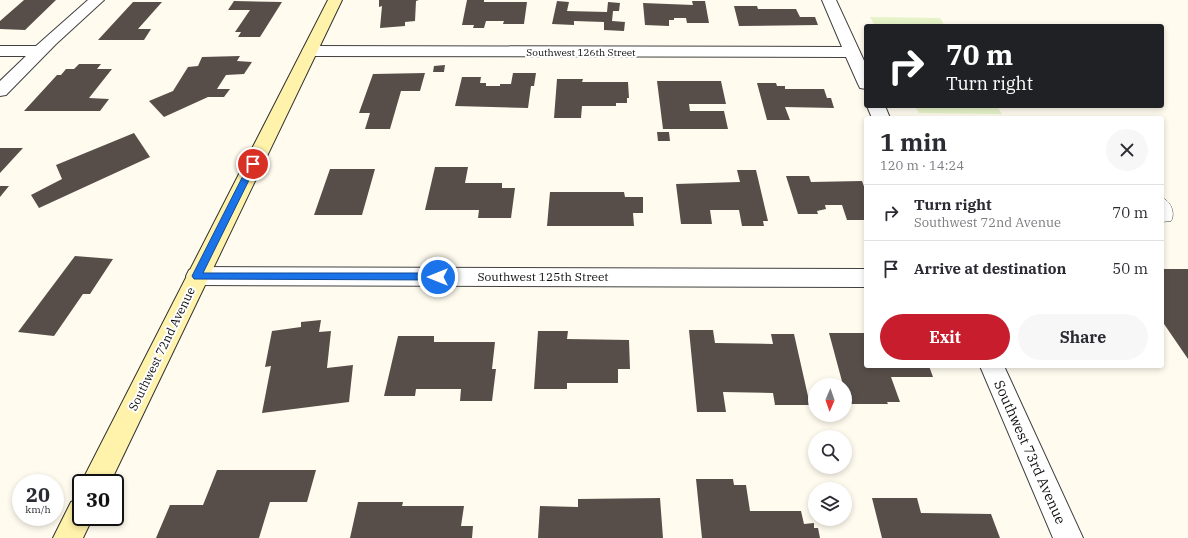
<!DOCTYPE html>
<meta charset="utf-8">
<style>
:root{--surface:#fff;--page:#f7f7f7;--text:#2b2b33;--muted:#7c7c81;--line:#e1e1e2;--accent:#c71d2c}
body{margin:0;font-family:"IBM Plex Serif",serif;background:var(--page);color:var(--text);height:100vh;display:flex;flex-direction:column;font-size:15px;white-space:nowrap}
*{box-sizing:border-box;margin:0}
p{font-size:13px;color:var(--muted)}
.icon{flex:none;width:22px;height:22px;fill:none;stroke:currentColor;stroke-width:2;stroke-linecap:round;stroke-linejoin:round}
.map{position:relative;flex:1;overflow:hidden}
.side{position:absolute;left:864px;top:116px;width:300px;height:252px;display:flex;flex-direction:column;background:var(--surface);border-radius:4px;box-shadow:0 2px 6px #0003}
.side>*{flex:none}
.hud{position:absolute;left:864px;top:24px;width:300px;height:84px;border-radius:4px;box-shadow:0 2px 6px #0003;background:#202124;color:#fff;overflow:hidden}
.needle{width:26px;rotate:182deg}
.buttons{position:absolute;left:808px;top:378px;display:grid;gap:8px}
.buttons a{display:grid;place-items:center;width:44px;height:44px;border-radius:50%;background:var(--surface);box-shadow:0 2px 6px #0003;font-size:20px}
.speed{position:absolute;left:12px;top:474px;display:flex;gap:8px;font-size:20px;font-weight:700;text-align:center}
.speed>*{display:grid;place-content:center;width:52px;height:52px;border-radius:50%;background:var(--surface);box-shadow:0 2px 6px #0003;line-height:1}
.speed small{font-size:10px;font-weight:400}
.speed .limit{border:2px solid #111;border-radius:6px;background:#fff;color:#111}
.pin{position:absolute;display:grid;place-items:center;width:34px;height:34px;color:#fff;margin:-17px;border:2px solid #fff;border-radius:50%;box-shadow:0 1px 4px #0007}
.me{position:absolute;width:44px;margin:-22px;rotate:270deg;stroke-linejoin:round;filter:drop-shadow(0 0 3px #0008)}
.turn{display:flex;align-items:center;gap:14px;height:84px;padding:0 16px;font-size:18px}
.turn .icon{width:52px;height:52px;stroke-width:2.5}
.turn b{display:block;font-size:28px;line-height:34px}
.round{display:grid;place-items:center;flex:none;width:42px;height:42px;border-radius:21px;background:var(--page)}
.overview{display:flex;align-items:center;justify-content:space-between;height:68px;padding:0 16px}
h1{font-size:24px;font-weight:800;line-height:30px}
.primary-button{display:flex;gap:8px;margin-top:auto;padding:8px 16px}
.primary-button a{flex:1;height:46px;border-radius:24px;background:var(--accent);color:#fff;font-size:16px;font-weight:800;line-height:46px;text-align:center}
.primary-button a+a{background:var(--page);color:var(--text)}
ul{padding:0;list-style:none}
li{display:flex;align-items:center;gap:12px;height:56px;padding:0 16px;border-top:1px solid var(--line)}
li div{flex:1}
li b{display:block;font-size:15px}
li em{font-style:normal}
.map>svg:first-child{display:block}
</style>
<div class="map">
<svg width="1188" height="538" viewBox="0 0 1188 538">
<rect width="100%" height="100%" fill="#fffbef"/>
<path fill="#e6f3c8" d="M870 17 940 18 945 26H875Z
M915 106H997L1002 114 919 113Z"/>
<path fill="#574e4a" d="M24 0H56L25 30 0 29V21Z
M379 0H419L416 1 415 21 405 22V26L380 28 382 6 379 7Z
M467 0H484V2H527L524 24H503L504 21H486L484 28H473L474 25H462Z
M234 1 282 2 260 37H238L241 32H235L250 10H228Z
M557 1 569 2 567 11 607 12 608 2 620 3 619 11H613L612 21 625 22 624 31 604 30V22L574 21V25L552 24Z
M692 1H705L709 23H687L686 18H674V20H669V26L645 25 643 3 693 5Z
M133 2H162L138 29H151L144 40H98Z
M734 6H757L758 9H796L800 17H815L818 25 739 26Z
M240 56 237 61 252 62 244 74 226 75 217 89H230L224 97H208L164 117 149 101 173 91 188 67 198 66 202 57Z
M79 64H101L97 69H112L89 98 109 99 100 111H24L57 75H61L66 69H74Z
M445 65 444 72H433L434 66Z
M425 73 420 91H401L390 129H365L370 113H359L373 74Z
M513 73H536L534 86H531L528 108 455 106 462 77H481L480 83H486V86H500V84H511Z
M557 79H583L582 82H628L629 98H627V103H616V106H582L581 118H554Z
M657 81H721L726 104H689L690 111H724L728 129H663Z
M757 83H776L777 86H785V89H824L827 98H831L834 108 785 107 790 120H767Z
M657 132H669L670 141H658Z
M134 133 150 157 39 208 31 195 62 179 56 165Z
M0 148H23L0 173Z
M435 167H468L465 183H502V188H515L511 218H478L479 210H425Z
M330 169H375L362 215H314Z
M737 170H756L768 221H763L764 226H742L739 210H710L712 224H681L676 184 740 182Z
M786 176H809L811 182 862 181 866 192V220H847L842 205H825L826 209 817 211 818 214H798Z
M0 186H9L0 197Z
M550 192H624L625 197H643V213H633L634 226H547Z
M75 256 113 259 90 294H83L54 336 18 332Z
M1162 269H1188V359L1162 321Z
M321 320 319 332 331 331 327 368 353 365 349 402 262 413 271 366 265 367 272 331 301 327V322Z
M689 330H713L715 343 773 344 771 334H794L810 405H775L773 393 723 392 726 412H697Z
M538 331H568L567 339 629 340 630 369H618V383H567V389H534Z
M829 333H866V366H929L933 377H891L900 402H887L888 404H848L845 393V385H843Z
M398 336H434V342H495L492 369H496L492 401H460L461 389H416L415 396H384Z
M217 470H316L307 502H270L259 538H156L170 505H203Z
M696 479H733L734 485H746L750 511H801L804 524 814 523V528H818L820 538H702Z
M660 498 663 538H538L540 506 578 507V499Z
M872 498H917L921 513 991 514 1000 538H882Z
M358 502H403L402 506H464L461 526H473L472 538H350Z"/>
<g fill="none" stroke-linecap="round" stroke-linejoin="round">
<defs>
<path id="lane" d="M1162 198C1170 200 1176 213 1171 221L1162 222Z"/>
<path id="street" d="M88 0H104L56 44 6 95 0 96V81L26 56H0V46H36Z
M822 0H836L866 65V89L860 88 858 84 846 57 310 56 304 54 302 51 304 48 310 46 842 47Z
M867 106H885L890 118H872Z
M197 267 866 269V287L197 285 189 282 186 276 189 270Z
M980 366H1004L1083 538H1053Z"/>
<path id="secondary" d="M328 0H342L110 483H81Z
M81 498V517H93L83 538H53L71 502Z"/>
</defs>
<use href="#lane" stroke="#414141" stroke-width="1"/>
<use href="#street" stroke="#414141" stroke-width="2"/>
<use href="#secondary" stroke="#303030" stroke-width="2"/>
<use href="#lane" fill="#fff" fill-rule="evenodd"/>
<use href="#street" fill="#fff" fill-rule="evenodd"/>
<use href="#secondary" fill="#fff2aa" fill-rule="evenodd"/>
</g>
<path fill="#1a73e8" stroke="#114b97" d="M253 161 257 164 203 273H438L443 277 441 280 194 279 192 276 249 164Z"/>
<g text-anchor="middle" stroke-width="4" stroke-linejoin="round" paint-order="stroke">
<g font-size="10" fill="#0e0e0e" stroke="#fff">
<text x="581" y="56">Southwest 126th Street</text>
</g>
<g font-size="12" fill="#0e0e0e" stroke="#fff">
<text x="543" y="281">Southwest 125th Street</text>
<text transform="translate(162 349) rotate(-64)" y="4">Southwest 72nd Avenue</text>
</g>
<g font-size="14" fill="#0e0e0e" stroke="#fff">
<text transform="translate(1030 452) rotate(66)" y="5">Southwest 73rd Avenue</text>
</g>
</g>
</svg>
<div class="buttons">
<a><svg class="needle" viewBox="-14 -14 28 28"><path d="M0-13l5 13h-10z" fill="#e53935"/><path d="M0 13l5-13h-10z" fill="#7c7c81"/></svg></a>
<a><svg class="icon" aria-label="search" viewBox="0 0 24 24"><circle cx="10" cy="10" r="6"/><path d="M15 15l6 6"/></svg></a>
<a><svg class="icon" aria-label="layers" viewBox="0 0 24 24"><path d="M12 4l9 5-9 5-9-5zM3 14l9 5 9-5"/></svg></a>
</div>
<div class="speed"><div>20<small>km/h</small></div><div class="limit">30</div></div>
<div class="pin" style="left:253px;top:164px;background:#d93025"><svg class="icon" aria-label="arrive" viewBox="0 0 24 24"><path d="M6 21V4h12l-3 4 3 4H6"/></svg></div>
<svg class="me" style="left:438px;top:277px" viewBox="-20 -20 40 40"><circle r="17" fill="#1a73e8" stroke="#fff" stroke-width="3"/><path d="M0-11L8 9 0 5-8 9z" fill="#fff"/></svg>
<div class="hud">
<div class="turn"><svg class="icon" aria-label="right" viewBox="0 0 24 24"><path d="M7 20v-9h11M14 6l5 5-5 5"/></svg><div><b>70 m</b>Turn right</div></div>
</div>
<section class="side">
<div class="overview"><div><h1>1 min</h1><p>120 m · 14:24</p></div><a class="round"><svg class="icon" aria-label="close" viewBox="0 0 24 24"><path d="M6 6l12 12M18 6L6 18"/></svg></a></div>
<ul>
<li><svg class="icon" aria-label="right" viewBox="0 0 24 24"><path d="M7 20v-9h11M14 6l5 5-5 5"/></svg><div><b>Turn right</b><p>Southwest 72nd Avenue</p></div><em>70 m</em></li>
<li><svg class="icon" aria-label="arrive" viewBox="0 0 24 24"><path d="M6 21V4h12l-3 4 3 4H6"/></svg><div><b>Arrive at destination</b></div><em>50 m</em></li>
</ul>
<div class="primary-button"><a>Exit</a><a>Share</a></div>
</section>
</div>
